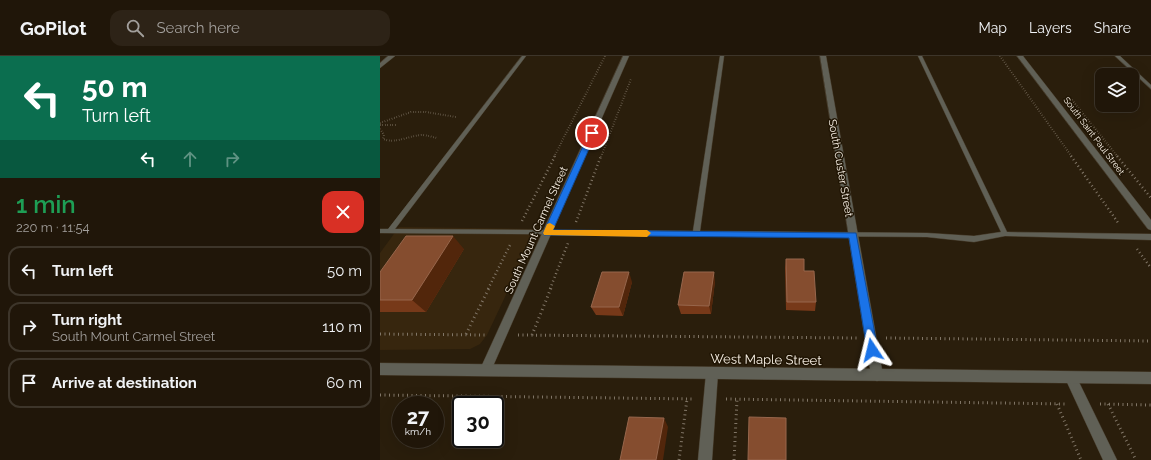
<!DOCTYPE html>
<meta charset="utf-8">
<style>
:root{--surface:#201609;--page:#2d2317;--text:#f1f3f6;--muted:#a29f9c;--line:#3d352a}
body{margin:0;font-family:Raleway,sans-serif;background:var(--page);color:var(--text);height:100vh;display:flex;flex-direction:column;font-size:15px;white-space:nowrap}
*{box-sizing:border-box;margin:0}
p{font-size:13px;color:var(--muted)}
.icon{flex:none;width:22px;height:22px;fill:none;stroke:currentColor;stroke-width:2;stroke-linecap:round;stroke-linejoin:round}
.map{position:relative;flex:1;overflow:hidden}
.drawer{display:flex;flex-direction:column;background:var(--surface);width:380px}
.drawer>*{flex:none}
.guide{background:#0b6e4f;color:#fff;overflow:hidden}
.controls{position:absolute;left:715px;top:12px;display:grid;gap:8px}
.controls a{display:grid;place-items:center;width:44px;height:44px;border-radius:8px;background:var(--surface);box-shadow:0 4px 16px #0002,0 0 0 1px var(--line);font-size:20px}
.speed{position:absolute;left:12px;top:340px;display:flex;gap:8px;font-size:20px;font-weight:700;text-align:center}
.speed>*{display:grid;place-content:center;width:52px;height:52px;border-radius:50%;background:var(--surface);box-shadow:0 4px 16px #0002,0 0 0 1px var(--line);line-height:1}
.speed small{font-size:10px;font-weight:400}
.speed .limit{border:2px solid #111;border-radius:6px;background:#fff;color:#111}
.pin{position:absolute;display:grid;place-items:center;width:34px;height:34px;color:#fff;margin:-17px;border:2px solid #fff;border-radius:50%;box-shadow:0 1px 4px #0007}
.me{position:absolute;width:44px;margin:-22px;rotate:350deg;stroke-linejoin:round;filter:drop-shadow(0 0 3px #0008)}
.turn{display:flex;align-items:center;gap:14px;height:84px;padding:0 16px;font-size:18px}
.turn .icon{width:52px;height:52px;stroke-width:2.5}
.turn b{display:block;font-size:28px;line-height:34px}
.lanes{display:flex;align-items:center;height:38px;padding:0 16px;background:#0003;justify-content:center;gap:20px;direction:ltr}
.lanes .off{opacity:.35}
.round{display:grid;place-items:center;flex:none;width:42px;height:42px;border-radius:12px;background:var(--page)}
.overview{display:flex;align-items:center;justify-content:space-between;height:68px;padding:0 16px}
h1{font-size:24px;font-weight:600;line-height:30px;color:#1e9e55}
ul{padding:0;list-style:none}
li{display:flex;align-items:center;gap:12px;height:50px;margin:0 8px 6px;padding:0 8px;border:2px solid var(--line);border-radius:12px}
li div{flex:1}
li b{display:block;font-size:15px}
li em{font-style:normal}
header{display:flex;align-items:center;gap:24px;box-sizing:border-box;height:56px;padding:0 20px;background:var(--surface);border-bottom:1px solid var(--line)}
header strong{font-size:19px}
nav{display:flex;gap:22px;margin-inline-start:auto;font-size:14px}
.search{width:280px;height:36px;background:var(--page);display:flex;align-items:center;gap:10px;box-sizing:border-box;padding:0 14px;border-radius:12px;color:var(--muted);font-size:15px}
main{display:flex;flex:1;min-height:0}
.map>svg:first-child{display:block}
</style>
<header>
<strong>GoPilot</strong>
<div class="search"><svg class="icon" aria-label="search" viewBox="0 0 24 24"><circle cx="10" cy="10" r="6"/><path d="M15 15l6 6"/></svg>Search here</div>
<nav><a>Map</a><a>Layers</a><a>Share</a></nav>
</header>
<main>
<section class="drawer">
<div class="guide">
<div class="turn"><svg class="icon" aria-label="left" viewBox="0 0 24 24"><path d="M17 20v-9H6M10 6l-5 5 5 5"/></svg><div><b>50 m</b>Turn left</div></div>
<div class="lanes"><svg class="icon" aria-label="left" viewBox="0 0 24 24"><path d="M17 20v-9H6M10 6l-5 5 5 5"/></svg><svg class="icon off" aria-label="ahead" viewBox="0 0 24 24"><path d="M12 20V5M6 11l6-6 6 6"/></svg><svg class="icon off" aria-label="right" viewBox="0 0 24 24"><path d="M7 20v-9h11M14 6l5 5-5 5"/></svg></div>
</div>
<div class="overview"><div><h1>1 min</h1><p>220 m · 11:54</p></div><a class="round" style="background:#d93025;color:#fff"><svg class="icon" aria-label="close" viewBox="0 0 24 24"><path d="M6 6l12 12M18 6L6 18"/></svg></a></div>
<ul>
<li><svg class="icon" aria-label="left" viewBox="0 0 24 24"><path d="M17 20v-9H6M10 6l-5 5 5 5"/></svg><div><b>Turn left</b></div><em>50 m</em></li>
<li><svg class="icon" aria-label="right" viewBox="0 0 24 24"><path d="M7 20v-9h11M14 6l5 5-5 5"/></svg><div><b>Turn right</b><p>South Mount Carmel Street</p></div><em>110 m</em></li>
<li><svg class="icon" aria-label="arrive" viewBox="0 0 24 24"><path d="M6 21V4h12l-3 4 3 4H6"/></svg><div><b>Arrive at destination</b></div><em>60 m</em></li>
</ul>
</section>
<div class="map">
<svg width="771" height="404" viewBox="0 0 771 404">
<rect width="100%" height="100%" fill="#2a1e0c"/>
<path fill="#37260e" d="M19 171 157 173 107 279 100 288 90 293 0 294V197Z"/>
<g fill="none" stroke-linecap="round" stroke-linejoin="round">
<defs>
<path id="service" d="M142 0H146L15 173 313 175 340 0H344L320 175 547 177 594 180 621 176 538 0H542L627 176 771 178V184L625 180 594 186 547 181 0 177V173H8Z
M735 0H740L771 29V33Z"/>
<path id="minor" d="M8 0H15L0 12V7Z
M243 0H249L110 317 106 319 102 317 100 313 102 309Z
M440 0H446L503 319 501 323 497 325 493 323 491 319Z
M637 0H643L771 164V174L768 173Z
M332 311 336 313 338 317 332 404H318L326 317 328 313Z
M691 316 695 318 737 404H723L685 322 687 318Z"/>
<path id="tertiary" d="M0 307 771 316V328L0 319Z"/>
</defs>
<use href="#service" stroke="#473c2b" stroke-width="1"/>
<use href="#minor" stroke="#473c2b" stroke-width="1"/>
<use href="#tertiary" stroke="#473c2b" stroke-width="1"/>
<path stroke="#817667" stroke-width="2" stroke-dasharray="0.5 2" stroke-linecap="butt" d="M620 0 692 101
M692 44 738 101
M0 67 31 56H46L76 61
M0 69H17
M0 73 4 79 3 83C16 88 28 80 41 79 47 79 52 81 57 82
M174 101 225 0
M221 101 251 23"/>
<path stroke="#817667" stroke-width="2.5" stroke-dasharray="1 3" stroke-linecap="butt" d="M691 100 739 168
M737 100 771 142
M142 165 175 100
M196 166 221 100
M757 193 771 212
M108 233 131 187
M170 233 188 187"/>
<path stroke="#817667" stroke-width="3" stroke-dasharray="1 3.5" stroke-linecap="butt" d="M0 278 107 279
M86 278 109 232
M138 279 477 282
M152 279 171 232
M506 282 771 285
M0 339 315 343
M346 343 687 348
M677 348 701 404
M720 348 771 349
M728 348 756 404
M299 404 307 343
M354 404 357 344"/>
<use href="#service" fill="#606056" fill-rule="evenodd"/>
<use href="#minor" fill="#606056" fill-rule="evenodd"/>
<use href="#tertiary" fill="#606056" fill-rule="evenodd"/>
</g>
<path fill="#773919" d="M84 193 46 256H0V216Z
M406 203 424 215 436 246 435 255 406 254 405 212Z
M335 225 331 258H301L298 249Z
M252 226 243 260 216 259 211 251Z"/>
<path fill="#52260b" d="M73 180 84 193 46 256 32 244Z
M249 216 252 226 243 260 239 251Z
M334 216 335 225 331 258 329 250Z
M284 362 288 371 283 404H276Z"/>
<path fill="#854d2f" stroke="#97664c" d="M26 180H73L32 244H0V216Z
M406 203H424V215H434L436 246H407Z
M222 216H249L239 251H211Z
M304 216H334L329 250 298 249Z
M249 361 284 362 276 404H240Z
M369 361 406 362V404H368Z"/>
<path fill="#1a73e8" stroke="#114b97" d="M212 75 216 77 173 174 476 177 498 294 496 298 492 299 489 298 487 294 469 182 164 179 163 177 209 77Z"/>
<path fill="#f59e0b" d="M170 167 175 170 173 174H267L271 177 267 181 164 179 163 177 167 168Z"/>
<g text-anchor="middle" stroke-width="3" stroke-linejoin="round" paint-order="stroke">
<g font-size="9" fill="#f9f1e6" stroke="#201504">
<text transform="translate(714 80) rotate(53)" y="3">South Saint Paul Street</text>
</g>
<g font-size="11" fill="#f9f1e6" stroke="#201504">
<text transform="translate(461 112) rotate(80)" y="4">South Custer Street</text>
<text transform="translate(156 174) rotate(-66)" y="4">South Mount Carmel Street</text>
</g>
<g font-size="13" fill="#f9f1e6" stroke="#201504">
<text transform="translate(386 303) rotate(1)" y="5">West Maple Street</text>
</g>
</g>
</svg>
<div class="controls">
<a><svg class="icon" aria-label="layers" viewBox="0 0 24 24"><path d="M12 4l9 5-9 5-9-5zM3 14l9 5 9-5"/></svg></a>
</div>
<div class="speed"><div>27<small>km/h</small></div><div class="limit">30</div></div>
<div class="pin" style="left:212px;top:77px;background:#d93025"><svg class="icon" aria-label="arrive" viewBox="0 0 24 24"><path d="M6 21V4h12l-3 4 3 4H6"/></svg></div>
<svg class="me" style="left:492px;top:294px" viewBox="-20 -20 40 40"><path d="M0-17L14 15 0 8-14 15z" fill="#1a73e8" stroke="#fff" stroke-width="4"/></svg>
</div>
</main>
